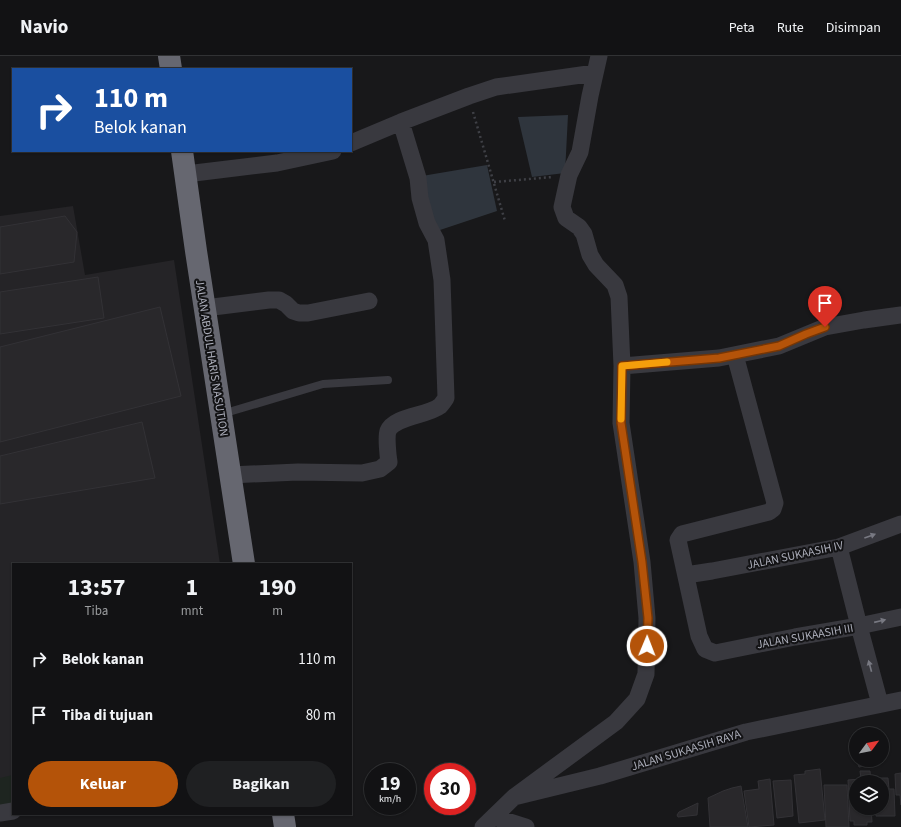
<!DOCTYPE html>
<html lang="id">
<style>
:root{--surface:#121214;--page:#1f2022;--text:#f1f3f6;--muted:#9c9ea0;--line:#313234;--accent:#b45309}
body{margin:0;font-family:"Source Sans 3",sans-serif;background:var(--page);color:var(--text);height:100vh;display:flex;flex-direction:column;font-size:15px;white-space:nowrap}
*{box-sizing:border-box;margin:0}
p{font-size:13px;color:var(--muted)}
.icon{flex:none;width:22px;height:22px;fill:none;stroke:currentColor;stroke-width:2;stroke-linecap:round;stroke-linejoin:round}
.map{position:relative;flex:1;overflow:hidden}
.panel{position:absolute;left:12px;top:507px;width:340px;height:252px;display:flex;flex-direction:column;background:var(--surface);border-radius:0px;box-shadow:0 1px 3px #0004,0 0 0 1px var(--line)}
.panel>*{flex:none}
.banner{position:absolute;left:12px;top:12px;width:340px;height:84px;border-radius:0px;box-shadow:0 1px 3px #0004,0 0 0 1px var(--line);background:#1a4fa0;color:#fff;overflow:hidden}
.needle{width:26px;rotate:58deg}
.tools{position:absolute;left:849px;top:671px;display:grid;gap:8px}
.tools a{display:grid;place-items:center;width:40px;height:40px;border-radius:50%;background:var(--surface);box-shadow:0 1px 3px #0004,0 0 0 1px var(--line);font-size:20px}
.speed{position:absolute;left:364px;top:707px;display:flex;gap:8px;font-size:20px;font-weight:700;text-align:center}
.speed>*{display:grid;place-content:center;width:52px;height:52px;border-radius:50%;background:var(--surface);box-shadow:0 1px 3px #0004,0 0 0 1px var(--line);line-height:1}
.speed small{font-size:10px;font-weight:400}
.speed .limit{border:6px solid #d22;background:#fff;color:#111}
.pin{position:absolute;display:grid;place-items:center;width:34px;height:34px;color:#fff;margin:-41px -17px;border-radius:50% 50% 50% 0;rotate:-45deg;box-shadow:0 0 4px #0007}
.pin .icon{rotate:45deg}
.me{position:absolute;width:44px;margin:-22px;rotate:1deg;stroke-linejoin:round;filter:drop-shadow(0 0 3px #0008)}
.turn{display:flex;align-items:center;gap:14px;height:84px;padding:0 16px;font-size:18px}
.turn .icon{width:52px;height:52px;stroke-width:2.5}
.turn b{display:block;font-size:28px;line-height:34px}
.eta{display:flex;justify-content:space-evenly;align-items:center;height:68px;text-align:center}
.eta b{font-size:24px;font-weight:700;line-height:28px}
.button{display:flex;gap:8px;margin-top:auto;padding:8px 16px}
.button a{flex:1;height:46px;border-radius:24px;background:var(--accent);color:#fff;font-size:16px;font-weight:700;line-height:46px;text-align:center}
.button a+a{background:var(--page);color:var(--text)}
ul{padding:0;list-style:none}
li{display:flex;align-items:center;gap:12px;height:56px;padding:0 16px}
li div{flex:1}
li b{display:block;font-size:15px}
li em{font-style:normal}
header{display:flex;align-items:center;gap:24px;box-sizing:border-box;height:56px;padding:0 20px;background:var(--surface);border-bottom:1px solid var(--line)}
header strong{font-size:19px}
nav{display:flex;gap:22px;margin-inline-start:auto;font-size:14px}
.map>svg:first-child{display:block}
</style>
<header>
<strong>Navio</strong>
<nav><a>Peta</a><a>Rute</a><a>Disimpan</a></nav>
</header>
<div class="map">
<svg width="901" height="771" viewBox="0 0 901 771">
<rect width="100%" height="100%" fill="#18181a"/>
<path fill="#252427" d="M73 150 85 219 174 204 220 508H13V742L0 744V160Z"/>
<path fill="#1e2520" d="M13 719V749L0 751V722Z"/>
<path fill="#2f353d" d="M568 59 565 117 532 121 518 61Z
M487 109 497 155 434 176 422 120Z"/>
<path fill="#29282b" stroke="#333236" d="M65 160 77 176 74 206 0 218V171Z
M98 221 104 262 0 278V236Z
M160 251 181 340 0 386V291Z
M142 366 155 422 0 448V400Z
M882 701 883 706 859 711 857 704H882Z
M820 713 825 764 799 767 794 719 805 718V715Z
M860 715H870L871 726H856V752H871L872 766H867V769H854V765H850L848 724 861 723Z
M901 717V749L900 739H896L895 718Z
M874 722H888L889 733H894L895 760H876V752H882V726H874Z
M770 723 774 769 749 771 744 735 759 733 758 725Z
M791 724 793 760 777 762 773 725Z
M824 729H847L849 771H826Z
M741 730 748 771H710L708 742 723 735 732 732Z
M698 747 697 759 678 761 677 759 679 756Z"/>
<g fill="none" stroke-linecap="round" stroke-linejoin="round">
<path stroke="#3f4046" stroke-width="2.5" stroke-dasharray="2 3" stroke-linecap="butt" d="M473 56 505 165
M494 126 553 121"/>
<path stroke="#39393f" stroke-width="8" d="M222 358 323 328 388 324"/>
<path stroke="#39393f" stroke-width="17" d="M351 87 401 66 469 40 496 31 595 17
M186 118 277 107 333 95
M205 252 269 244H279L286 248 293 255 299 257H308L369 245
M735 299 775 447 773 453 769 456 682 478 678 484 699 580 705 593 715 597 795 581 859 570 901 561
M622 310 719 302 779 290 825 271 864 264 901 259
M230 419 298 416 362 417 380 413 389 406C388 400 386 381 388 375 394 360 427 360 440 350 442 348 444 345 446 342L442 224 436 184 427 167 420 142 418 122 401 66
M839 491 859 570 880 648
M686 519 712 515 839 491 901 468
M514 741 616 666 637 643 646 618 647 562 642 506 621 367 622 310 619 241 615 229 596 209 590 199 584 178 579 171 566 162 562 151 569 119 580 96 590 40 599 0
M0 757 13 755
M494 761 526 771
M483 771 514 741 600 720 746 676 901 644"/>
<path stroke="#666770" stroke-width="22" d="M169 0 171 13
M182 95 196 195 244 508
M283 758 285 771"/>
</g>
<defs><path id="oneway-solid" d="M-6-.8H1V-3.2L6.5 0L1 3.2V.8H-6Z"/></defs>
<g fill="#787982">
<use href="#oneway-solid" transform="translate(870 480) rotate(-20)"/>
<use href="#oneway-solid" transform="translate(880 565) rotate(-13)"/>
<use href="#oneway-solid" transform="translate(870 610) rotate(-105)"/>
</g>
<g fill="none" stroke-linecap="round" stroke-linejoin="round">
<defs>
<path id="route" d="M647 590 648 562 642 506 621 367 622 310 719 302 779 290 806 278 825 271"/>
</defs>
<use href="#route" stroke="#753606" stroke-width="10"/>
<use href="#route" stroke="#b45309" stroke-width="7"/>
<path stroke="#f59e0b" stroke-width="7" d="M621 363 622 310 667 306"/>
</g>
<g text-anchor="middle" stroke-width="4" stroke-linejoin="round" paint-order="stroke">
<g font-size="12" fill="#abadb9" stroke="#131315">
<text transform="translate(212 302) rotate(81)" y="4">JALAN ABDUL HARIS NASUTION</text>
<text transform="translate(795 499) rotate(-12)" y="4">JALAN SUKAASIH IV</text>
<text transform="translate(805 580) rotate(-10)" y="4">JALAN SUKAASIH III</text>
<text transform="translate(686 694) rotate(-17)" y="4">JALAN SUKAASIH RAYA</text>
</g>
</g>
</svg>
<div class="tools">
<a><svg class="needle" viewBox="-14 -14 28 28"><path d="M0-13l5 13h-10z" fill="#e53935"/><path d="M0 13l5-13h-10z" fill="#9c9ea0"/></svg></a>
<a><svg class="icon" aria-label="layers" viewBox="0 0 24 24"><path d="M12 4l9 5-9 5-9-5zM3 14l9 5 9-5"/></svg></a>
</div>
<div class="speed"><div>19<small>km/h</small></div><div class="limit">30</div></div>
<div class="pin" style="left:825px;top:271px;background:#d93025"><svg class="icon" aria-label="arrive" viewBox="0 0 24 24"><path d="M6 21V4h12l-3 4 3 4H6"/></svg></div>
<svg class="me" style="left:647px;top:590px" viewBox="-20 -20 40 40"><circle r="17" fill="#b45309" stroke="#fff" stroke-width="3"/><path d="M0-11L8 9 0 5-8 9z" fill="#fff"/></svg>
<div class="banner">
<div class="turn"><svg class="icon" aria-label="right" viewBox="0 0 24 24"><path d="M7 20v-9h11M14 6l5 5-5 5"/></svg><div><b>110 m</b>Belok kanan</div></div>
</div>
<section class="panel">
<div class="eta">
<div><b>13:57</b><p>Tiba</p></div>
<div><b>1</b><p>mnt</p></div>
<div><b>190</b><p>m</p></div>
</div>
<ul>
<li><svg class="icon" aria-label="right" viewBox="0 0 24 24"><path d="M7 20v-9h11M14 6l5 5-5 5"/></svg><div><b>Belok kanan</b></div><em>110 m</em></li>
<li><svg class="icon" aria-label="arrive" viewBox="0 0 24 24"><path d="M6 21V4h12l-3 4 3 4H6"/></svg><div><b>Tiba di tujuan</b></div><em>80 m</em></li>
</ul>
<div class="button"><a>Keluar</a><a>Bagikan</a></div>
</section>
</div>
